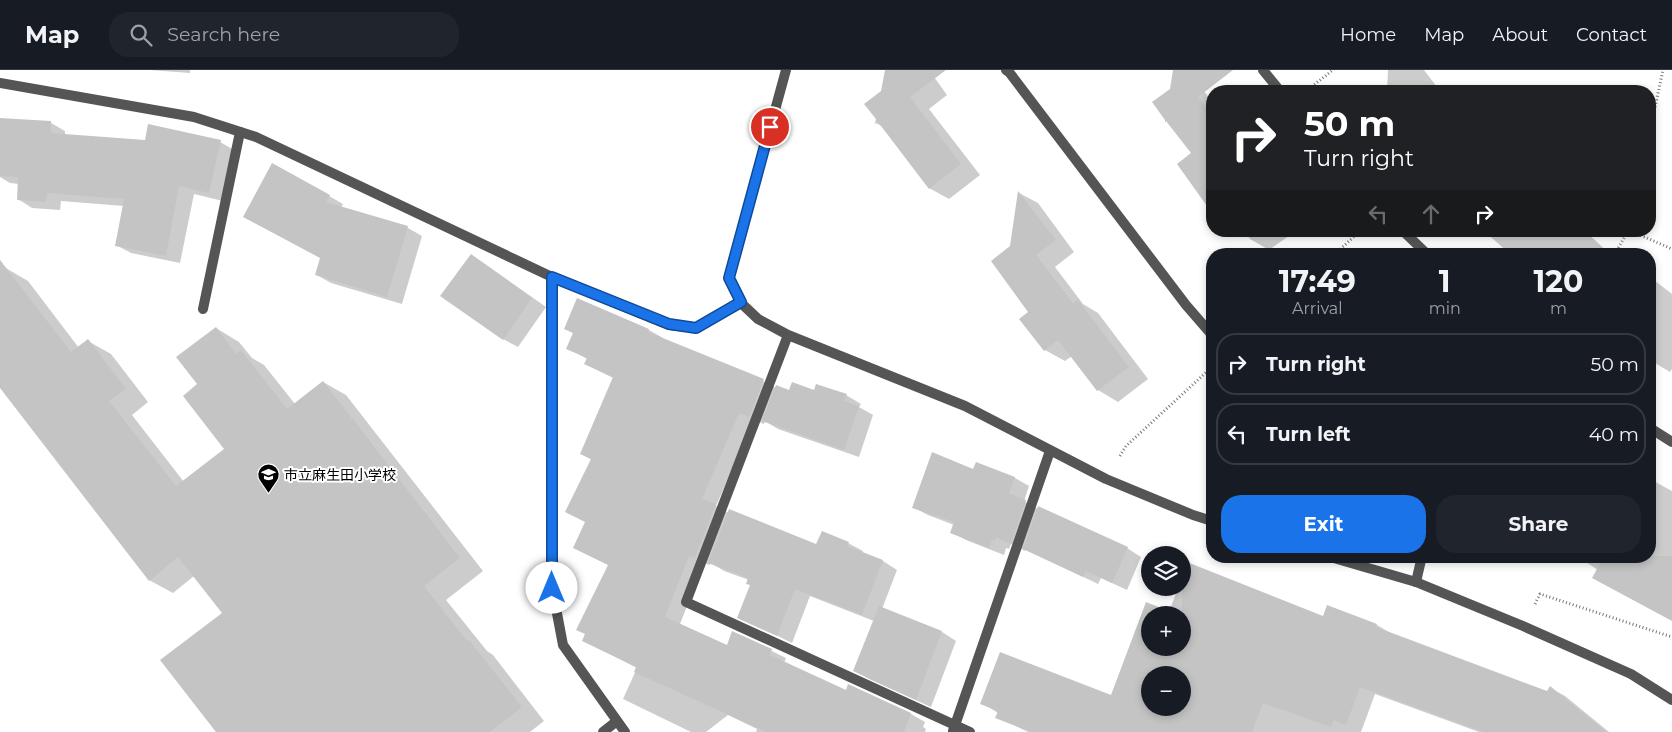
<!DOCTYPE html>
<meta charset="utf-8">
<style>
:root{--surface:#171b24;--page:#20242c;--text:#f1f3f6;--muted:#9ea1a6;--line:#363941;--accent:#1a73e8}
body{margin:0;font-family:Montserrat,"Noto Sans JP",sans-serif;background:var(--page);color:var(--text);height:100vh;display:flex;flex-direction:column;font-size:19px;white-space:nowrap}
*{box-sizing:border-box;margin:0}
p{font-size:16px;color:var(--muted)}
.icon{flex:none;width:28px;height:28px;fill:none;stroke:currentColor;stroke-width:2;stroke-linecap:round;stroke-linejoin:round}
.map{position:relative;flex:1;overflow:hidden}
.sheet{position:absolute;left:1206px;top:178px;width:450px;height:315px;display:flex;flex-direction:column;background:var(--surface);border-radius:20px;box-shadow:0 2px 8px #0003}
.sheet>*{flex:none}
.hud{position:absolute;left:1206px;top:15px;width:450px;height:152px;border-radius:20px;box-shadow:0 2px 8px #0003;background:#202124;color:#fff;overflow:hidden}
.fabs{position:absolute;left:1141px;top:476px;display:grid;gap:10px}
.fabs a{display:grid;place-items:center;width:50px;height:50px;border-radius:50%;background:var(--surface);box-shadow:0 2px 8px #0003;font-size:25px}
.pin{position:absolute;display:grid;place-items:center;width:42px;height:42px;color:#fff;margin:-21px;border:2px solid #fff;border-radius:50%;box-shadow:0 1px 5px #0007}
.me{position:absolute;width:55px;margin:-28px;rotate:0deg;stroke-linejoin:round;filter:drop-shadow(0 0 4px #0008)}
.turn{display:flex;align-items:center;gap:18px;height:105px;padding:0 15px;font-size:22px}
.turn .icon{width:65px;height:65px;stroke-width:2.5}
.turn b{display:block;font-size:35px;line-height:42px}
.lanes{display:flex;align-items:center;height:48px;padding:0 15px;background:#0003;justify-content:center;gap:25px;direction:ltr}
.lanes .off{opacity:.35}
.eta{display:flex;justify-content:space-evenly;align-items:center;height:85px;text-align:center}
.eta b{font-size:30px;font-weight:700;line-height:35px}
.cta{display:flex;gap:10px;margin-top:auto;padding:10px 15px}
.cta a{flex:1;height:58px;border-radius:20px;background:var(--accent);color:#fff;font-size:20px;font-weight:700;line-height:58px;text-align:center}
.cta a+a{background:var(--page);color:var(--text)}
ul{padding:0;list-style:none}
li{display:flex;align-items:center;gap:15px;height:62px;margin:0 10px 8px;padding:0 5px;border:2px solid var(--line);border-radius:20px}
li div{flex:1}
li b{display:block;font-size:19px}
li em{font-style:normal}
header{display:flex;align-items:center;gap:30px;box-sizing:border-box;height:70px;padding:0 25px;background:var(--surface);border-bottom:1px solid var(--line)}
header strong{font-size:24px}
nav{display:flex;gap:28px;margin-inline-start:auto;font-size:18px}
.search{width:350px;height:45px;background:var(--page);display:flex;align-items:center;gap:12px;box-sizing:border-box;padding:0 18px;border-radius:20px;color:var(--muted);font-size:19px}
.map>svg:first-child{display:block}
</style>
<header>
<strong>Map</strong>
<div class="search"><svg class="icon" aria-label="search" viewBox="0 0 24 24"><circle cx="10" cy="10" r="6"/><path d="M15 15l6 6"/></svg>Search here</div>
<nav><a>Home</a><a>Map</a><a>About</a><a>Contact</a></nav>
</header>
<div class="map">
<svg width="1672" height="662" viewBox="0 0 1672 662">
<rect width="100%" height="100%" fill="#fff"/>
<path fill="#0003" fill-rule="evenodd" d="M149 0H190V3Z
M886 0H929L947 25 929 39 980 105 949 129 929 118 883 57 876 53Z
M1388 0H1424L1440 21H1387Z
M1204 21 1212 32V133L1202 127 1193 84 1154 33Z
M0 49 51 53 65 61V66L146 71 220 72 234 80 223 131 194 124 180 193 131 183 116 175 124 136 61 131 60 140 32 138 18 129 19 114 10 113 0 107Z
M1019 123 1038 133 1074 182 1055 197 1083 234 1098 243 1148 309 1118 332 1098 320 1072 286 1065 291 1045 280 1030 242 1011 177Z
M329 126 343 134 341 138 408 158 422 166 402 234 331 213 317 205 322 188 259 155Z
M1244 161H1296L1269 180 1250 169Z
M1484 161H1585L1610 184H1510Z
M471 185 485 194 546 237 518 277 503 269Z
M4 197 28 211 79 278 88 271 111 284 148 332 132 345 184 412 225 379 199 315 216 258 239 272 252 288 264 295 295 334 323 312 346 325 483 501 446 530 487 581 493 585 544 651 530 662H222L223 543 194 506 173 523 149 510 0 316V201Z
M1650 207 1672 224V299L1670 302 1650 290Z
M577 230 649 260 663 268V270L763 311 776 318 790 321 815 322 846 325 861 334 859 337 873 345 859 387 778 359 765 351 764 354 754 350 716 436 729 443 817 475 848 473 863 481 862 483 883 491 897 500 882 539 942 562 956 571 931 637 869 609 855 601 874 551 810 526 792 573 739 547 752 516 749 510 724 501 711 493 710 495 704 493 680 554 728 576 733 562 786 588 784 593 846 622 911 644 925 652 923 657 926 659 925 662H756L757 659 728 645 706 662H691L623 629 637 598 583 570 609 495 586 452 592 390 582 384 613 308 585 294 587 289 568 278 574 263Z
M974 400 1015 408 1029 416 1024 431 1038 439 1127 478 1141 487 1127 520 1101 508 1098 514 1026 479 1025 481 1011 474 1009 479 1006 478 1004 485 966 470 951 462 954 455 928 445 913 437Z
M1650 409 1672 421V550L1577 486H1650Z
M1178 518 1324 547 1377 555 1392 564 1548 622 1550 618 1565 626 1609 662H1479L1375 624 1361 662H1028L997 647 998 643 982 633 1111 627 1147 533 1169 542ZM1150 545H1182V578H1150ZM1150 605H1182V638H1150Z"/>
<path fill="#c4c4c4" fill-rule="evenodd" d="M885 0H946L910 27 961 94 929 119 878 52 875 54 876 49 864 34 881 21Z
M1173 0H1233L1198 27 1212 45V143L1177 94 1191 83 1166 51 1165 53V50L1152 32 1170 19Z
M0 48 51 51V63L145 70 148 54 221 70 209 123 179 116 166 186 115 176 124 129 47 123 46 132 17 130 18 107 0 106Z
M272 93 330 125 326 132 408 156 387 227 315 205 320 188 243 147Z
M1018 121 1056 170 1036 185 1073 233 1078 230 1129 297 1097 321 1058 270 1044 281 1019 249 1028 242 991 191 1010 176Z
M471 184 532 228 503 270 440 226Z
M0 190 71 282 88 269 126 319 109 331 176 416 224 379 183 326 197 314 176 287 216 257 236 284 241 280 287 339 323 311 351 347 349 352 352 348 460 488 424 516 467 571 469 570 522 637 490 662H216L160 590 222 543 178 487 149 511 0 318Z
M577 228 649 259 648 262 764 309 749 347 739 343 702 429 716 434 695 488 689 486 665 547 727 575 732 561 772 579 770 585 846 620 848 614 911 643 904 662H766L634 602 636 597 582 571 585 564 576 560 608 495 573 478 585 452 565 442 591 389 580 384 613 307 584 294 587 288 566 279 573 263 564 259Z
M792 312 814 320 816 314 847 324 844 331 859 336 844 380 762 351 776 315 789 320Z
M932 382 973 399 976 392 1015 407 1009 423 1026 430 1011 474 996 467 995 471 992 470 989 478 950 463 954 452 912 438Z
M1038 436 1128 477 1112 513 1086 501 1083 507 1023 479Z
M729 439 816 474 822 461 849 472 847 476 883 490 862 545 795 519 777 566 737 548 750 515 746 514 748 508 708 493Z
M1604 486H1672V551L1592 508Z
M1182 490 1323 546 1327 535 1377 554 1376 557 1547 621 1550 616 1606 662H1484L1360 617 1346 655 1334 650 1331 657 1263 633 1252 662H1032L995 648 998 641 980 634 1000 582 1111 625 1146 532 1179 545H1150V578H1182ZM1150 605H1182V638H1150Z
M879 536 942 561 916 630 853 601Z"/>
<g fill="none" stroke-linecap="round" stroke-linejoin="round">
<path stroke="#777" stroke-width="3" stroke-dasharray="1 2.5" stroke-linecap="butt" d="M1306 21 1333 0
M1650 61 1663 0
M1631 161 1672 179
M1335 184 1360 161
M1615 184 1628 161
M1120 386 1126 376 1212 297
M1535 534 1540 524 1672 567"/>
<path stroke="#555" stroke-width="10" d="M1006 0 1009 2 1186 235 1212 265
M1263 0 1280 21
M1403 161 1427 184
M203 239 240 62
M1650 358 1672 372
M1416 512 1422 486"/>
<path stroke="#555" stroke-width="10" d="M786 0 729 208 741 233 758 249 788 265 965 336 1106 409 1193 445 1212 451
M0 13 194 47 256 67 552 207V517L563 575 625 662
M552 207 669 255 696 258 741 233
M788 265 686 532 970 662
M1327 486 1416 512 1523 556 1631 604 1672 630
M953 661 1050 381
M603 662 617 651"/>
</g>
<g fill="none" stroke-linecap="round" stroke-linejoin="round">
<defs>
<path id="route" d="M552 518V207L669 254 696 258 741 232 729 208 770 57"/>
</defs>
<use href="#route" stroke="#114b97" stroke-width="12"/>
<use href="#route" stroke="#1a73e8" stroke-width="9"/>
</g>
<defs>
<symbol id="school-pin" viewBox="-11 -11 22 30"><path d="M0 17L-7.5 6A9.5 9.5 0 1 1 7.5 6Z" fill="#000" stroke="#fff"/><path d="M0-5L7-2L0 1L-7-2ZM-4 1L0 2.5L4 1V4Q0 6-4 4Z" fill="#fff"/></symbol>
</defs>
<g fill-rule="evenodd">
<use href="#school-pin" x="256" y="392" width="25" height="34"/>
</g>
<g text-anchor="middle" stroke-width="4" stroke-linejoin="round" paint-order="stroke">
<g font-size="14" fill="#000" stroke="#fff" text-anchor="start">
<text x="284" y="410">市立麻生田小学校</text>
</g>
</g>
</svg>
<div class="fabs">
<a><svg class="icon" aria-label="layers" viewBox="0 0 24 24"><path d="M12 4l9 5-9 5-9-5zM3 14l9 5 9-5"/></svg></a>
<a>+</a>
<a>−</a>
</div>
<div class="pin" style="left:770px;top:57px;background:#d93025"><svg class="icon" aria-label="arrive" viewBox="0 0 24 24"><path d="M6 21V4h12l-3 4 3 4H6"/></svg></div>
<svg class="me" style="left:552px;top:518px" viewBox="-20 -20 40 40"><circle r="19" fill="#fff"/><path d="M0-13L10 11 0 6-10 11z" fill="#1a73e8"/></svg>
<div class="hud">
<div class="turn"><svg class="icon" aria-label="right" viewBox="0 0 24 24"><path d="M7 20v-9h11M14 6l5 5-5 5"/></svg><div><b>50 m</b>Turn right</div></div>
<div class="lanes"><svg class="icon off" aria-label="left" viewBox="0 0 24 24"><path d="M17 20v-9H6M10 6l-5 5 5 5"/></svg><svg class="icon off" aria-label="ahead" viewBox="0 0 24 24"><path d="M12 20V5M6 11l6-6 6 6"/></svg><svg class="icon" aria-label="right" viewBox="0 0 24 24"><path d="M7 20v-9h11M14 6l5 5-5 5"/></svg></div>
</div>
<section class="sheet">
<div class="eta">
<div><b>17:49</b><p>Arrival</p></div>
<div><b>1</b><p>min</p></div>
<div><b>120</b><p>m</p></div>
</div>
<ul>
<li><svg class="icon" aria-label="right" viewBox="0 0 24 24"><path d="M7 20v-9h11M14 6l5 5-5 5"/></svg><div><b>Turn right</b></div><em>50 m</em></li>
<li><svg class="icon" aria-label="left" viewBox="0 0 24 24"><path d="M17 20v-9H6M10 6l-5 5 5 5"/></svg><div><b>Turn left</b></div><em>40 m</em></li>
</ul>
<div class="cta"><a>Exit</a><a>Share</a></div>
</section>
</div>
